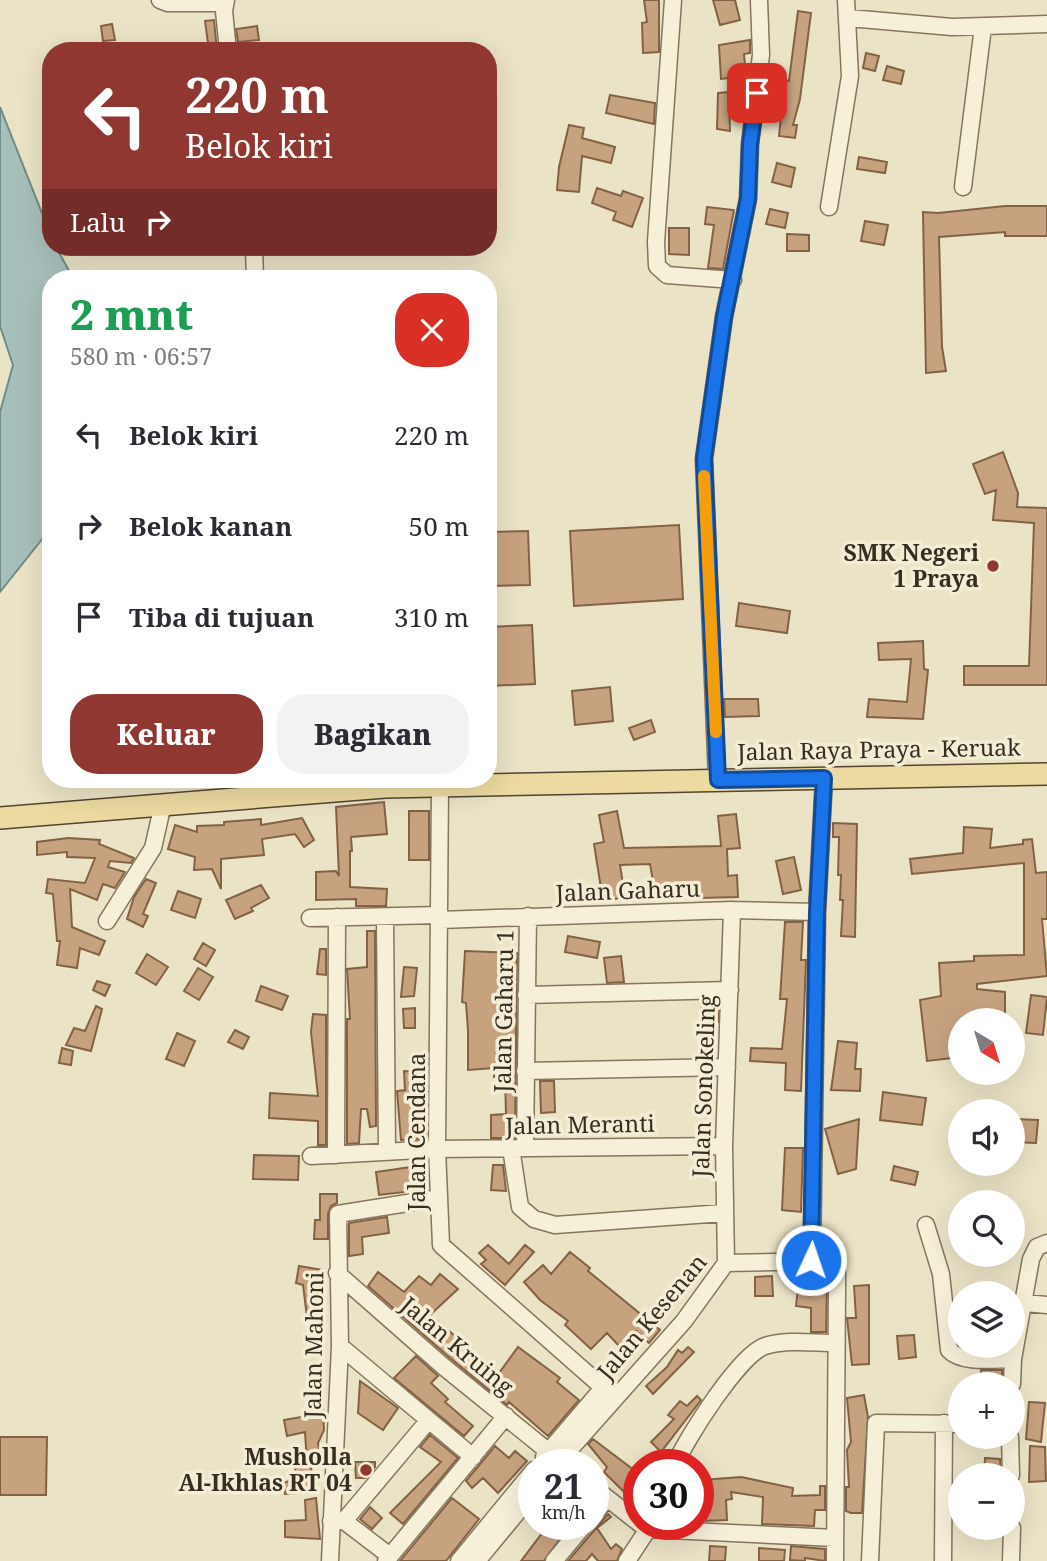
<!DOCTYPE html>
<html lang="id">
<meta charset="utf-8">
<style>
:root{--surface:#fff;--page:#f2f2f3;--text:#2b2b33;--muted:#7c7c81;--accent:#903731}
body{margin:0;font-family:"Noto Serif",serif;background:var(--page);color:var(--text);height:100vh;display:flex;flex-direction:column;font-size:26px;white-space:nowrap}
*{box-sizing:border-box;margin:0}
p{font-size:23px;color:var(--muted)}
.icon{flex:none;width:38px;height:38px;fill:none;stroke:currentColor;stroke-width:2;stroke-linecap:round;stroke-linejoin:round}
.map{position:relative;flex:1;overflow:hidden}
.side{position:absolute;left:42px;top:270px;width:455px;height:518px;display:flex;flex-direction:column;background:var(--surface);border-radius:28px;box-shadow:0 7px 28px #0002}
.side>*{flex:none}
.guide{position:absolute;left:42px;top:42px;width:455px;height:214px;border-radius:28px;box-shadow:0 7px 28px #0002;background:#903731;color:#fff;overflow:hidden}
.needle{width:46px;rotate:142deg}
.fabs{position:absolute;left:948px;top:1008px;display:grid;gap:14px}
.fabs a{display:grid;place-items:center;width:77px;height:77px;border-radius:50%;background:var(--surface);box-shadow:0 7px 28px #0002;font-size:35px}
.speed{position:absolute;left:518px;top:1449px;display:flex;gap:14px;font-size:35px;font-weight:700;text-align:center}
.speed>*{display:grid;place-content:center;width:91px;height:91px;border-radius:50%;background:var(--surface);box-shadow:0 7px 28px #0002;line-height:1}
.speed small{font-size:18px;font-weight:400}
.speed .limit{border:10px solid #d22;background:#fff;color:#111}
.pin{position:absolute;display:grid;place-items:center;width:60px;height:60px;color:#fff;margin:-30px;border-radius:14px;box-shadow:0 4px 10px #0006}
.me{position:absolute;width:77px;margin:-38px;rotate:3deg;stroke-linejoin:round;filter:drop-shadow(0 0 5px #0008)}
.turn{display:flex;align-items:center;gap:24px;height:147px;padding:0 28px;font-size:32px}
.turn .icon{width:91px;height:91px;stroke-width:2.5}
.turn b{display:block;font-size:49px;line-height:60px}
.then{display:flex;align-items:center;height:66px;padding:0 28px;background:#0003;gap:14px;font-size:26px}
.round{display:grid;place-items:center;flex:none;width:74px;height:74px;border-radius:28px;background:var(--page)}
.headline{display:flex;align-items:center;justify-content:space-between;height:119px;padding:0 28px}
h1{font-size:42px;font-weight:800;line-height:52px;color:#1e9e55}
.button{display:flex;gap:14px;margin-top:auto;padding:14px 28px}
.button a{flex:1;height:80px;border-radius:28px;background:var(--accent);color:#fff;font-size:28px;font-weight:800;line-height:80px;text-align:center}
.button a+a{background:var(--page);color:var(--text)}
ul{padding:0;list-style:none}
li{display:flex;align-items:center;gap:21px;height:91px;padding:0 28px}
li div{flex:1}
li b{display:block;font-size:26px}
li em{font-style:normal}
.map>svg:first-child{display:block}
</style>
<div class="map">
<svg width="1047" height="1561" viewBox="0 0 1047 1561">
<rect width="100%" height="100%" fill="#ebe3c6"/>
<path fill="#a7bfba" stroke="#6e8d88" stroke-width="2" d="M0 107 51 236V247H56L73 278H51V528L0 592V412L13 365 0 326Z"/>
<path fill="#c7a27f" stroke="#836244" stroke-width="2" d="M644 0H659V52L643 53 642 23 647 22Z
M713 0H735L740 20 720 25Z
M798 11 811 13 800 99 793 125H797L795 138 779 136 781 116 778 115 784 80 789 81Z
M214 20 217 51H209L205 21Z
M112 24 115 40 103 41 101 26Z
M257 26 259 40 238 42 236 29Z
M750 40V53L744 54 746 76 721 79 719 45Z
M866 53 879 56 875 71 863 68Z
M887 66 904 71 901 84 883 80Z
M729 92 730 131 717 129 718 93Z
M610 95 655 103 654 124 606 113Z
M569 125 584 128 582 138 615 147 611 163 582 156 579 192 557 190 559 167Z
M859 157 887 162 885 173 857 169Z
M777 163 795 168 791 187 772 182Z
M597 188 621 196 623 191 643 198 632 227 613 220 616 212 592 203Z
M1005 206H1047V236H1005V232L939 237 942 347 946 371 926 373 923 212 938 213Z
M707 207 734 210 723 269 708 268 714 225 705 224Z
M770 209 788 213 785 228 766 224Z
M865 221 888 225 884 245 861 241Z
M669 228H689V255L669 254Z
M787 234 809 235V251H787Z
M1003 452 1018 493 1017 507 1047 508V685H964V666H1029L1034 523 993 520 996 490 985 494 973 464Z
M679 525 683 599 574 606 570 531Z
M528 531 530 585 488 586V532Z
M739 603 790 611 787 633 736 626Z
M532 625 535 684 488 686V627Z
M923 641 924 669 928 670 923 719 867 717 869 699 907 702 911 659 879 660 878 643Z
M610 687 613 721 575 725 572 691Z
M724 699H758L759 716 725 717Z
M651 720 655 732 634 740 629 728Z
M384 802 387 834 351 837 352 851H350V887L387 889 386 906H356V899L316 900V872L336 871 339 876 336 807Z
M409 811H429V860H409Z
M617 811 624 848 721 846 718 816 736 814 740 848 727 849 728 876 737 875 738 897 699 898V888L655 892 650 864 620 865 625 897 603 901 594 844 604 842 599 815Z
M302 818 314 840 304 847 295 834 262 839 264 855 221 859V889L212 869 194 870 195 857 168 849 175 825 197 832V826L224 825V822L261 819V825Z
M833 823 857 824 855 937 841 936 843 900H840L841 875H838L839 837H833Z
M964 827 992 829 990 848 1023 844V840L1032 839 1036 873 1047 872V919H1042L1047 976 977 984V989L1005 992V1019H961V1057L927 1061 920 1000 941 996 939 963 974 961V956L1024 955V863L912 874 910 859 963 853Z
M68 838 100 840 99 844 134 858 131 863 110 861 108 867 125 872 115 888 103 884 97 900 70 889 72 927 105 941 99 955 80 948 77 968 57 965 60 941H57L53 894 46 893 48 879 85 883 95 858 67 857V852L37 855V842Z
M794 857 801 890 783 894 776 861Z
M146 879 156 883 143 914 148 916 143 927 127 919 134 897Z
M261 885 269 898 251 908 253 911 235 919 226 900Z
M178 891 201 899 195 918 171 910Z
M785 922H803L801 960H806L801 1091 785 1090 786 1063 750 1061 751 1048 782 1049 787 999H780Z
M367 931H375L376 1126 370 1127 367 1109H361L359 1143 347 1144V1019H350L347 969 367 967Z
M568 936 600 942 597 958 565 952Z
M203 943 215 950 206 966 194 959Z
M320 949H326V975L317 974Z
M465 951 517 953 515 1138H491V1115L506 1114 505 1077H494V1068L468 1070V1030L466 1003 462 1002Z
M147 954 168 967 156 985 136 973Z
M621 956 624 982 607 983 604 958Z
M404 967 417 968 414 996 401 997Z
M198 968 213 977 199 1000 184 991Z
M97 981 110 985 105 996 93 990Z
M261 986 288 996 282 1010 256 1001Z
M1031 995 1047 997 1043 1035 1026 1033Z
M718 1001V1022L705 1025 701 1003Z
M96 1006 102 1009 91 1051 66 1045 74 1028 85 1031Z
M415 1008V1028H404L403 1009Z
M313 1014 326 1015V1145H318V1121L269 1118 270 1093 318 1096 311 1032Z
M235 1030 249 1037 243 1049 228 1042Z
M177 1033 195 1041 184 1066 166 1059Z
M838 1041 857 1043 855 1069H861L860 1091 831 1090Z
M62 1048 73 1051 71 1065 59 1063Z
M420 1067 427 1068V1089H416L413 1124H426V1139L401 1140 397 1091 405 1090 404 1071 420 1072Z
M540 1081H554L555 1112 541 1113Z
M883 1092 926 1098 922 1125 880 1120Z
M859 1119 856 1169 838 1174 825 1129Z
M1013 1119 1038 1120 1036 1143 1013 1142Z
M785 1148H803L801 1212 782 1210Z
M254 1155 299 1156 298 1180 253 1179Z
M493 1165H503L506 1191 491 1190Z
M418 1166 422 1190 379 1195 376 1172Z
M894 1166 918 1172 915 1185 891 1180Z
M320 1194H337V1203L331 1206 328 1214V1239H314L315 1220H320Z
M387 1217 389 1233 362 1237 363 1254 349 1256V1223Z
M488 1245 509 1264 525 1245 534 1252 505 1285 481 1264 486 1260 479 1253Z
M570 1252 590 1268 588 1271 660 1330 649 1343 636 1331 620 1347 607 1333 591 1349 565 1325 568 1321 540 1300 524 1282 543 1265 551 1274Z
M299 1266 323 1270 318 1294 321 1317H307L303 1285 296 1283Z
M378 1272 404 1292 419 1276 431 1285 440 1274 458 1289 430 1315 499 1373 518 1347 560 1378 557 1382 579 1400 548 1436 509 1402 507 1405 451 1359 368 1286Z
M772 1276 773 1296H755V1277Z
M799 1280 827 1282 826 1332H811V1308L796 1306Z
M869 1285V1364L852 1365 847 1318H856L854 1286Z
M914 1335 916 1357 899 1359 897 1336Z
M688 1347 694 1352 653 1394 646 1386 667 1367 678 1350 682 1353Z
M416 1356 438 1376 431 1383 448 1399 445 1402 473 1426 464 1436 394 1378Z
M981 1370H1002V1384H980Z
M360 1381 398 1408 383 1430 358 1413Z
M322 1390 324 1430 318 1443 321 1462 307 1463 305 1432 287 1436 284 1420 307 1416 306 1391Z
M864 1395 868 1417 862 1513H851L846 1511V1487H849L847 1450 851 1442 847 1398Z
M697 1396 701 1400 661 1452 651 1442 674 1419 668 1415 680 1401 687 1406Z
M1029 1402 1045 1403 1041 1442 1026 1439Z
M430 1435 458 1458 403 1524 390 1513 441 1462 420 1447Z
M0 1437H47L46 1495H0Z
M593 1439 639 1474 624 1492 604 1472 607 1467 588 1444Z
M495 1446 509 1458 515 1451 527 1461 498 1493 483 1478 472 1488 466 1481Z
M1030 1446 1045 1447 1046 1481 1029 1482Z
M985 1458 1000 1459 1001 1475H984Z
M355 1462H375V1467L366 1478H356Z
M311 1466 313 1492 285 1494 284 1482 297 1481 295 1468Z
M741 1477 793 1488 792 1496 820 1495V1486H825V1510H815L814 1526 762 1524 763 1497 731 1492 732 1499 726 1500 727 1520 702 1521 703 1480Z
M316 1498 320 1539 285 1537V1521L306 1520 305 1500Z
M452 1498 479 1519 446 1561H400Z
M370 1507 382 1518 372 1529 360 1519Z
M608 1514 611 1517 597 1528 611 1549 616 1544 622 1549 617 1561H598L592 1554 586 1561H568Z
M549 1524H571L544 1561H521Z
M710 1546 726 1547 725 1561H709Z
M791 1546 825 1549V1561L805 1558V1561L790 1560Z
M759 1548 785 1550 784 1561H759Z"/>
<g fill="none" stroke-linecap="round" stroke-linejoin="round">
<defs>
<path id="minor" d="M160 0 168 3H225
M226 0 224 11 228 51
M673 0 656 242 657 266 667 275 733 280
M849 18 952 27 1047 24
M963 187 983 27
M829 207 850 76 846 0
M254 247 255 278
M717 780 704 459 724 317 748 199 750 144 761 55 759 0
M440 786 437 1149 441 1245 615 1398
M385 917 387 1151
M310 918 440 915
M440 920 732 910 817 912
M107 921 153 848 163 804
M526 995 730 990
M525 1071 727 1067
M511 1148 520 1207 534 1219 555 1225 724 1213
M525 1148 528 916
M336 1155 337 917
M311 1156 437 1149 724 1146
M926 1225 941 1274 949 1350C962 1364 995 1359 1013 1359
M812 1260 817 912 824 778
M726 1263 724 1146 732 910
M337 1273 444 1367 565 1465
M1025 1303 1047 1305
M340 1346 473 1457
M1012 1384 1013 1359 1031 1259 1037 1247 1047 1243
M1010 1437 1011 1475
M544 1457 603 1388
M556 1465 684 1321 726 1263 830 1261 837 1272V1290L835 1561
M675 1465C686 1439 739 1355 765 1346 785 1339 814 1343 835 1343
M593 1487 639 1523
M593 1515 607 1499
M331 1521H344L428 1421
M344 1521 390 1556
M640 1524 648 1529 835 1538
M330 1561 340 1346 338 1214 439 1198
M386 1561 506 1416
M459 1561 534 1470
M477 1561 534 1492
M554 1561 585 1524
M627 1561 648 1529
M870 1561 876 1423 961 1424
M943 1561 944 1423
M1011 1561 1012 1528"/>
<path id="major" d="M0 818 385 787 1047 774"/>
</defs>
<use href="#minor" stroke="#85755d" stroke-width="19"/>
<use href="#major" stroke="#544431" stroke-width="24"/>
<use href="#minor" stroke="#f7f0d9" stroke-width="16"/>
<use href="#major" stroke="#ecdaa1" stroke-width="21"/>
</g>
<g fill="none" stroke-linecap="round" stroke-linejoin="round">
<defs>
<path id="route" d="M757 93 750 144 748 199 724 317 704 458 718 780 824 778 817 912 811 1260"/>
</defs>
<use href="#route" stroke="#114b97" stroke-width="18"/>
<use href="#route" stroke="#1a73e8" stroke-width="12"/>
<path stroke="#f59e0b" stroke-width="12" d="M704 476 716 732"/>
</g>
<g fill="#903731" stroke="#f3edd5" stroke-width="2.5">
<circle cx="993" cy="566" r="7"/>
<circle cx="366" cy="1470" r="7"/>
</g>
<g text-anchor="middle" stroke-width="7" stroke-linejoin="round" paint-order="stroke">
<g font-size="23" font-weight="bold" fill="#372d20" stroke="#f3edd5" text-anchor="end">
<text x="979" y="561">SMK Negeri<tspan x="979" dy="26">1 Praya</tspan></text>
<text x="352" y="1465">Musholla<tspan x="352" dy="26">Al-Ikhlas RT 04</tspan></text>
</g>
<g font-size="23" fill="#372d20" stroke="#f3edd5">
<text transform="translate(879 750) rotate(-1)" y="8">Jalan Raya Praya - Keruak</text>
<text transform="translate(628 891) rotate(-2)" y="8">Jalan Gaharu</text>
<text transform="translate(504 1011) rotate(-89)" y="8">Jalan Gaharu 1</text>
<text transform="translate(704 1086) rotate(-88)" y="8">Jalan Sonokeling</text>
<text transform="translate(580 1125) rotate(-1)" y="8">Jalan Meranti</text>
<text transform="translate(417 1132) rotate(-90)" y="8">Jalan Cendana</text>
<text transform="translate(652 1317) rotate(-50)" y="8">Jalan Kesenan</text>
<text transform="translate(314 1345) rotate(-89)" y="8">Jalan Mahoni</text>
<text transform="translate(457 1346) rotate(40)" y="8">Jalan Kruing</text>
</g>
</g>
</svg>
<div class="fabs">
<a><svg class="needle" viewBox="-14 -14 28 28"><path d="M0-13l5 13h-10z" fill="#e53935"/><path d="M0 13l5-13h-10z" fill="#7c7c81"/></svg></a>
<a><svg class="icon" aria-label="sound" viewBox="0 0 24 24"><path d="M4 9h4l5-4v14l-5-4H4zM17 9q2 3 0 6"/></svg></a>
<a><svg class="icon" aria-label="search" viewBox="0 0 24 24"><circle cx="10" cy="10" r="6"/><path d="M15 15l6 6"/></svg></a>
<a><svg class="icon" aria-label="layers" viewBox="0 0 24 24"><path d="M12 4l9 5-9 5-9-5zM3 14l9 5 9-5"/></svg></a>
<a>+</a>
<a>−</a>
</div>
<div class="speed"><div>21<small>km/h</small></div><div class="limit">30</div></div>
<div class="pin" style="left:757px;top:93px;background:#d93025"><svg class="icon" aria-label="arrive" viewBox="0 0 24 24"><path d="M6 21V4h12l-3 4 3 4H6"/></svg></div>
<svg class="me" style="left:811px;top:1260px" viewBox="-20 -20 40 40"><circle r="17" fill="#1a73e8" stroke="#fff" stroke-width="3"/><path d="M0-11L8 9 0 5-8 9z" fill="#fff"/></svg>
<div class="guide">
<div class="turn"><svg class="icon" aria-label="left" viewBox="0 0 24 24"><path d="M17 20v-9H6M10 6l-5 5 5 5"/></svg><div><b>220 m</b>Belok kiri</div></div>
<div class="then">Lalu<svg class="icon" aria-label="right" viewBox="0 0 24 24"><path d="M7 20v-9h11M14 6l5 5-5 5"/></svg></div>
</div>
<section class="side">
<div class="headline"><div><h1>2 mnt</h1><p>580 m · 06:57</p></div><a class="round" style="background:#d93025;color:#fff"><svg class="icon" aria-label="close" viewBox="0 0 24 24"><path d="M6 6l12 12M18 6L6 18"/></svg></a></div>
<ul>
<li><svg class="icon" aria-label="left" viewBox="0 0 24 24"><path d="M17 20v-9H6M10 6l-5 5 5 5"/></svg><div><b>Belok kiri</b></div><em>220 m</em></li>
<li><svg class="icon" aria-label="right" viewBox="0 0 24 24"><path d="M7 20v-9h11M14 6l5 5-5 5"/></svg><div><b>Belok kanan</b></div><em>50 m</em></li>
<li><svg class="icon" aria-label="arrive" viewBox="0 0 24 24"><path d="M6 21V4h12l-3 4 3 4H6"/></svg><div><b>Tiba di tujuan</b></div><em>310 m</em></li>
</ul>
<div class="button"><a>Keluar</a><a>Bagikan</a></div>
</section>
</div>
